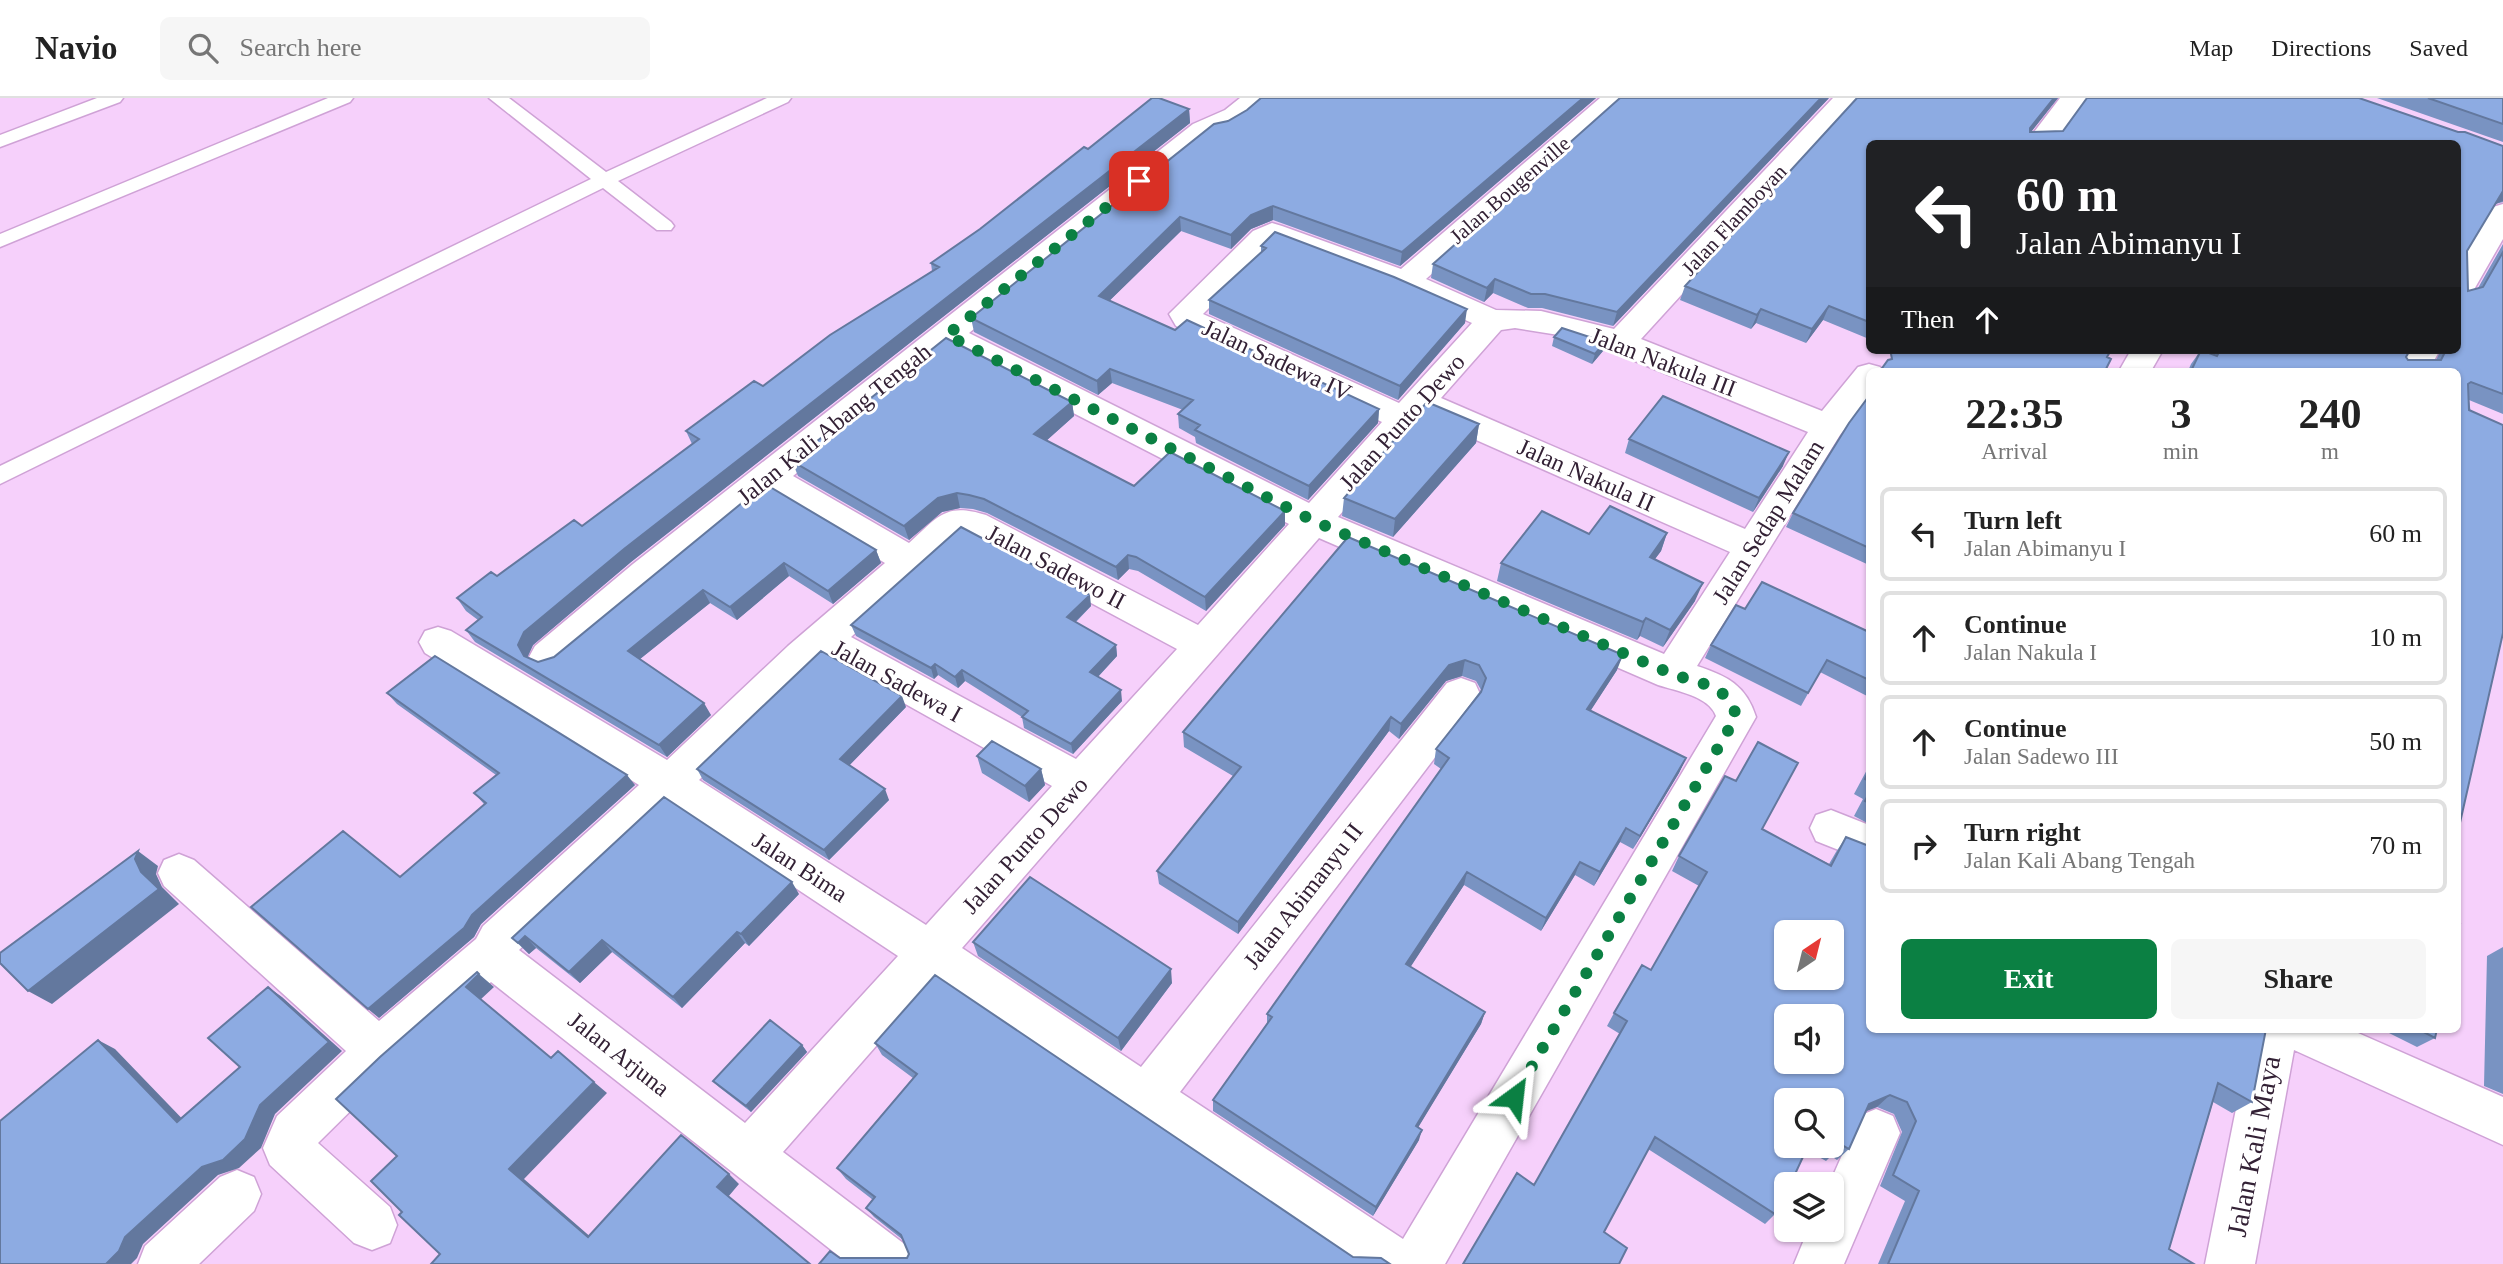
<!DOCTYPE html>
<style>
:root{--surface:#fff;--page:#f6f6f6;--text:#222;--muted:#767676;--line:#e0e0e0;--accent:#0b8043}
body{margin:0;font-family:"Times New Roman",serif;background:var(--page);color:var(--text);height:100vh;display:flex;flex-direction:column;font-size:26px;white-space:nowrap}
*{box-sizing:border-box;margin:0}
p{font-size:23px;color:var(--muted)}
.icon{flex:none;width:38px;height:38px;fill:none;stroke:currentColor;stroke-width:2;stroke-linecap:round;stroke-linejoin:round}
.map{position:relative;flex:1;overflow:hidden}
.sheet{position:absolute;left:1866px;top:270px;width:595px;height:665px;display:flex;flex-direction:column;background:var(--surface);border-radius:10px;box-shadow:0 2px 5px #0004}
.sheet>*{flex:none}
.top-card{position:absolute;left:1866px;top:42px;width:595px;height:214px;border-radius:10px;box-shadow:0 2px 5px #0004;background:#202124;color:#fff;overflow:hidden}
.needle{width:46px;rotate:35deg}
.controls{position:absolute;left:1774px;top:822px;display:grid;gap:14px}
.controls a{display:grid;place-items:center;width:70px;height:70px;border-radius:10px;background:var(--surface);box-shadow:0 2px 5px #0004;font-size:35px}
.pin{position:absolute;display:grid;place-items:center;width:60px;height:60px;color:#fff;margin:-30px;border-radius:14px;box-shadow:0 4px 10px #0006}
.me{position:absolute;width:77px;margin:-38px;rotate:30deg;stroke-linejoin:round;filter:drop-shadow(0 0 5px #0008)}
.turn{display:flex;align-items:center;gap:24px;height:147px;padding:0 35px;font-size:32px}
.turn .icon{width:91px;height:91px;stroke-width:2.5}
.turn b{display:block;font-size:49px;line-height:60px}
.then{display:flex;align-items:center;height:66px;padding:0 35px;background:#0003;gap:14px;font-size:26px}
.eta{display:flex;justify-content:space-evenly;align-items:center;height:119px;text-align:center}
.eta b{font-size:42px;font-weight:700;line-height:49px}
.button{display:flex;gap:14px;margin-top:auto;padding:14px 35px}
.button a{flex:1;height:80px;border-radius:10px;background:var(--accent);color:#fff;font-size:28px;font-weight:700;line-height:80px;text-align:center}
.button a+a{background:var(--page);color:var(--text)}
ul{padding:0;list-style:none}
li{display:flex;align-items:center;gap:21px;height:94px;margin:0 14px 10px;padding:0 21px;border:4px solid var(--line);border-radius:10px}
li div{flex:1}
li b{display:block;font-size:26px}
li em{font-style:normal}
header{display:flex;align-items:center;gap:42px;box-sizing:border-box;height:98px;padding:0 35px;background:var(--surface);border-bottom:2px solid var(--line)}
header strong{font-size:33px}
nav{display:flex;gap:38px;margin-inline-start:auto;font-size:24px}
.search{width:490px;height:63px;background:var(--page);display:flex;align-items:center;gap:18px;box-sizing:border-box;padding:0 24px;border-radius:10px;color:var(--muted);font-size:26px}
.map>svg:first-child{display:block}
</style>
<header>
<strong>Navio</strong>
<div class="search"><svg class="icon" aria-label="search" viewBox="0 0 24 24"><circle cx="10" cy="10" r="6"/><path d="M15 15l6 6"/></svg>Search here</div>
<nav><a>Map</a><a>Directions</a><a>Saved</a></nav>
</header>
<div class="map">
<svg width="2503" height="1166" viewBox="0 0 2503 1166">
<rect width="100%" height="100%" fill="#f6d0fb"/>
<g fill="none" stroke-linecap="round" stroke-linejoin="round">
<defs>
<path id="lane" d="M97 0H123L120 4 0 49V37Z
M328 0H353L350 4 0 149V136Z
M489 0H509L606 74 767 0H791L788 4 618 83 671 124 674 128 671 132H657L603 90 0 386V368L591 81Z"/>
<path id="street" d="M1240 0H1269L1245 24 1213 38 969 235 1309 405 1382 324 1176 228 1169 216 1253 133 1272 125 1282 128 1401 171 1600 0H1629L1426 181 1496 212 1541 213 1614 231 1833 0H1861L1641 241 1822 313 1858 269 1869 266 1880 269 1883 273H1869V299L1840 337 1697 568C1727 578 1746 587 1756 619L1445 1166H1352L934 882 783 1054 907 1148 914 1166H849L491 884 395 969 318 1045 390 1109 397 1127 390 1145 372 1152 354 1145 270 1067 263 1050 277 1018 346 953 164 788 158 775 164 762 179 756 194 762 379 923 476 841 483 828 639 687 425 555 419 544 425 533 438 529 451 533 667 662 788 548 885 465 770 396 659 486 561 570 548 574 535 570 529 559 535 548 633 466 1193 26 1225 12ZM1274 145 1394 190 1472 225 1399 305 1203 216ZM1515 230 1565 238 1613 254 1808 334 1745 431 1441 300 1501 232ZM949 251 1289 426 1198 527 986 417C945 404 938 419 909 445L793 378ZM1424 319 1730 454 1664 556 1338 419ZM964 437 1177 551 1076 661 851 539ZM1319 440 1658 587C1676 593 1709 598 1716 618L1403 1141 1180 994 1475 607 1480 596 1475 585 1461 580 1447 585 1141 969 962 850ZM825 561 1052 688 926 827 699 682ZM672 708 898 858 745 1025 519 852Z
M2060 0H2087L2053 46H2025Z
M2503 106V141L2468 202 2457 205V169L2493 109Z
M2131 252H2163L2151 273H2119Z
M2408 252H2440L2428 273H2396Z
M1831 712 1869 727V764L1816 743 1810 730 1816 717Z
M2252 931H2349L2503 999V1047L2294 952 2255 1166H2205Z
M1876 1011 1893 1018 1900 1035 1844 1166H1794L1808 1132H1832V1087H1829L1859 1018Z
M237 1072 254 1079 261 1096 254 1113 199 1166H138L145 1148 220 1079Z"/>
</defs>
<use href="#lane" stroke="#cfa2d6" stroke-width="3"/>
<use href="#street" stroke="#cfa2d6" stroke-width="3"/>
<use href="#lane" fill="#fff" fill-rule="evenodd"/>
<use href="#street" fill="#fff" fill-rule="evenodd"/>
</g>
<path fill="#7993c2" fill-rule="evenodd" d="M1596 0 1400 168 1273 122 1251 131 1231 151 1181 133 1109 203 1175 232 1379 311 1378 325 1308 402 1196 345 1195 339 1179 330 1178 316 1183 312 1112 285 1098 297 974 234 971 220 1228 23 1247 12Z
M1829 0 1613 228 1542 210H1528L1493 195 1484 204 1431 180 1433 166Z
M1857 0H2058L2031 34H2458L2503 48V104L2495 106 2467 153 2468 193 2478 190 2503 146V316L2469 302 2503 535 2457 273H2188L2191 266 2201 252 2214 257 2216 252H2410L2406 259 2408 262H2436L2441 252H2457V46H1869V241L1823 222 1806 245 1756 225 1751 231 1680 202 1685 188Z
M2377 0H2503V44Z
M1189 11 1190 25 631 464 533 547 527 560 538 564 554 559 765 386 876 452 881 465 833 506 789 478 737 522 710 505 640 561 711 617 667 659 475 544 466 532 478 522 466 513 457 500 497 478 582 428 692 346 686 333 763 288 932 173 931 165 980 131 1088 51Z
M1261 148 1465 225 1398 302 1209 216V202L1261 154Z
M1554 239 1603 253 1592 266 1552 248Z
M1869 298V467L1786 429 1793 415Z
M1072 304 1074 318 1046 343 1134 388 1285 427 1206 513 1138 473 1129 471 1118 482 987 415 973 411 960 410 942 414 909 442 798 378 792 363Z
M1479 326 1476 345 1393 439 1342 418 1344 400Z
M1629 341 1783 368 1753 414 1625 355Z
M1667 435 1661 453 1655 461 1695 503 1663 549 1640 538 1637 542 1497 483 1501 465 1589 436Z
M1348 439 1617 572 1590 613 1686 660 1679 675 1633 751 1620 744 1594 788 1575 777 1541 833 1464 787 1410 869 1485 914 1481 926 1418 1029 1419 1042 1373 1118 1213 1013V1002L1267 926V916L1441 671 1434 666 1436 651 1481 592 1476 583 1462 578 1446 583 1399 641 1389 633 1238 836 1159 786 1157 773 1233 678 1184 649 1183 634Z
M1091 508 1076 524 1116 547 1117 558 1098 579 1122 603 1073 656 1024 630 1022 619 965 583 958 590 938 577 934 581 856 538 851 527Z
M1745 511 1869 534V599L1820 574 1801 608 1705 560 1711 547Z
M387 595 635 687 481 826 474 839 379 920 484 706 474 695 496 677 397 606Z
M906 609 849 667 889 702 829 762 703 682 697 671Z
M977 658 1041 671 1045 687 1029 704 982 675Z
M1869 668V726L1854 718 1863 701 1854 696Z
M1762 731 1829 766 1836 754 1846 739 1869 931H2266L2252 1004 2232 1015 2213 1004 2169 1151 2194 1166H1878L1905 1103 1880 1088 1902 1034 1894 1016 1877 1009 1865 1013 1849 1051 1837 1062 1831 1058 1826 1063 1806 1052 1775 1116 1765 1126 1648 1051 1604 1134 1534 1087 1620 936 1607 928 1614 915 1651 872 1699 788 1672 773 1679 758ZM1832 1003V1048H1787Z
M799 796 749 848 745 845 682 910 612 854 580 885 536 850 529 856 512 840Z
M973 844 1172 885 1121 953 978 858Z
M2503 849V996L2484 988 2487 858Z
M935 877 1353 1159 1381 1160 1390 1166H819L830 1153 840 1160H907L909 1156 903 1142 874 1119 866 1110 873 1102 846 1081 837 1070 913 980 882 957 875 945Z
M2381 931H2437L2435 940 2417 949Z
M802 947 807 954 751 1014 719 989 713 983Z"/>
<path fill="#63789e" d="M1583 0H1596L1400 168 1402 154Z
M1821 0H1829L1613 228 1617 214Z
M2054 0H2058L2023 44 2030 30Z
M1189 11 1190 25 631 464 533 547 527 560 524 558 518 547 524 534 624 451Z
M2503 93V103L2491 108Z
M1273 108V122L1251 131 1231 151V137L1251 117Z
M1180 119 1181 133 1100 212 1099 198Z
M1495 181 1493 195 1484 204 1487 190Z
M1829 208 1823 222 1806 245 1812 231Z
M1467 211 1465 225 1398 302 1400 288Z
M1761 211 1756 225 1751 231 1757 217Z
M1605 244 1603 253 1592 266 1595 256Z
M1110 271 1112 285 1098 297 1097 283Z
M1072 304 1074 318 1037 351 1034 336Z
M1379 311 1378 325 1308 402 1309 388Z
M1479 326 1476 345 1393 439 1395 421Z
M1789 354 1783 368 1753 414 1759 400Z
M957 395 960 410 942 414 909 442 904 428 938 400Z
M1285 413V427L1206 513 1205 499Z
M1667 435 1661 453 1643 477 1650 459Z
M876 452 881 465 833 506 828 493Z
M1128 457 1129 471 1118 482 1116 469Z
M784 465 789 478 737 522 730 509Z
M1703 485 1695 503 1663 549 1670 532Z
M703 492 710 505 635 565 628 553Z
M1090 497 1091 508 1069 530 1067 519Z
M1646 520 1640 538 1637 542 1643 524Z
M1116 547 1117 558 1092 585 1090 574Z
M1623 557 1617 572 1582 626 1587 611Z
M1465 562 1462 578 1446 583 1399 641 1401 626 1449 567Z
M935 566 938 577 934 581 931 570Z
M962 572 965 583 958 590 955 579Z
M1121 592 1122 603 1073 656 1071 646Z
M902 598 906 609 845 672 840 661Z
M704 605 711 617 667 659 659 647Z
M1391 619 1389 633 1238 836V824Z
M1686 660 1679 675 1633 751 1640 738Z
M1041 671 1045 687 1029 704 1025 688Z
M627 677 635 687 481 826 474 839 379 920 368 911Z
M885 691 889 702 829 762 824 752Z
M1626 730 1620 744 1594 788 1600 774Z
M138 753 158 768 156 776 162 789 179 806 52 906 28 893 141 774 135 761Z
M1580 764 1575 777 1541 833 1546 820Z
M1467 774 1464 787 1404 879 1406 866Z
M792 784 799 796 749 848 741 836Z
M737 834 745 845 682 910 673 899Z
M525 838 536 850 529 856 518 845Z
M602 842 612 854 580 885 569 874Z
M1171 871 1172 885 1121 953 1118 940Z
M479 876 494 889 480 902 466 889Z
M268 889 282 899 342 953 275 1016 261 1050 239 1070 218 1077 143 1146 137 1160 131 1166H106L125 1139 260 1007Z
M1485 914 1481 926 1413 1038 1416 1028Z
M98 942 115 951 194 1033 177 1024Z
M802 947 807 954 751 1014 746 1008Z
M594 984 607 995 524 1081 601 1148 588 1139 509 1071Z
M1890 997 1877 1009 1857 1017 1869 1006Z
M1422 1032 1419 1042 1373 1118 1376 1109Z
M729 1076 739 1086 728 1099 717 1089Z"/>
<path fill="#8dabe2" stroke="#63789e" stroke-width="2" fill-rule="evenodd" d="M1152 0H1159L1189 11 624 451 524 534 518 547 524 558 538 564 554 559 765 386 876 452 828 493 784 465 730 509 703 492 628 553 704 605 659 647 466 532 482 519 457 500 491 474 497 478 574 422 582 428 699 341 686 333 754 283 763 288 830 237 939 169 931 165 980 131 1084 49 1088 51Z
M1261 0H1583L1402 154 1273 108 1251 117 1231 137 1180 119 1099 198 1175 232 1187 222 1379 311 1309 388 1195 332 1200 327 1178 316 1193 302 1110 271 1097 283 971 220 1214 26 1228 23 1247 12Z
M1620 0H1821L1617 214 1545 196H1531L1495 181 1487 190 1433 166Z
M1857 0H2054L2030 30V34L2063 33 2087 0H2359L2458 34H2465L2503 48V93L2467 153 2468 193 2483 189 2503 154V296L2471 284 2468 286 2469 312 2503 327V535L2457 738V273H2191L2201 252 2217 258 2220 252H2410L2406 259 2408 262H2441L2446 252H2457V46H1869V224L1829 208 1812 231 1761 211 1757 217 1685 188Z
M2428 0H2503V26Z
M1275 134 1394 179 1467 211 1400 288 1209 202 1266 150 1261 148Z
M1562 230 1605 244 1595 256 1554 239Z
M946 240 1072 304 1034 336 1134 388 1170 354 1285 413 1205 499 1136 459 1128 457 1116 469 984 401 969 397 957 395 938 400 904 428 792 363Z
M1894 252H2111L2107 259 2111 261 2105 273H1880L1888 262 1892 261 1891 256Z
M1663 298 1789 354 1759 400 1629 341Z
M1869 298V450L1793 415 1849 325Z
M1427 304 1479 326 1395 421 1344 400Z
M1610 408 1667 435 1650 459 1703 485 1670 532 1646 520 1643 524 1501 465 1542 413 1589 436Z
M961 429 1090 497 1067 519 1116 547 1090 574 1121 592 1071 646 1022 619 1028 613 962 572 955 579 935 566 931 570 851 527Z
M1348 439 1623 557 1587 611 1686 660 1640 738 1626 730 1600 774 1580 764 1546 820 1467 774 1406 866 1485 914 1416 1028 1422 1032 1376 1109 1213 1002 1272 919 1267 916 1449 660 1436 651 1481 594 1486 580 1479 567 1465 562 1449 567 1401 626 1391 619 1238 824 1157 773 1241 669 1183 634Z
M1762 484 1869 534V582L1827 562 1808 595 1711 547 1736 507 1745 511Z
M821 553 902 598 840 661 885 691 824 752 697 671Z
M435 558 627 677 472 817 464 830 368 911 251 809 343 733 400 779 486 705 474 695 499 675 387 595Z
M992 643 1041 671 1025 688 977 658Z
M1758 644 1798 665 1762 731 1831 768 1846 739 1869 748V931H2266L2252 1004 2218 985 2169 1151 2194 1166H1888L1919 1093 1893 1077 1916 1023 1907 1004 1890 997 1869 1006 1849 1051 1840 1046 1837 1053 1830 1048H1832V1003H1787V1048H1808L1790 1087H1787V1093L1775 1116 1655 1039 1604 1134 1627 1150 1619 1166H1463L1517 1075 1534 1087 1627 923 1614 915 1642 867 1651 872 1707 774 1679 758 1725 678 1736 683ZM1787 835H1832V880H1787ZM1787 919H1832V964H1787Z
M1869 672V683L1865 681Z
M1869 695V705L1865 703Z
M664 699 792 784 741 836 737 834 673 899 602 842 569 874 525 838 518 845 512 840Z
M138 753 135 761 141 774 159 791 28 893 0 865V855Z
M1030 779 1171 871 1118 940 973 844Z
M2457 825 2460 826 2457 840Z
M477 874 479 876 466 889 551 960 558 953 594 984 509 1071 588 1139 681 1037 729 1076 717 1089 810 1166H431L440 1156 399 1117 402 1114 371 1083 397 1058 336 1001 380 959Z
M935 877 1353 1159 1381 1160 1390 1166H819L830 1153 840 1160H907L909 1156 901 1137 866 1110 875 1099 837 1070 917 976 875 945Z
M268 889 329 944 260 1007 245 1041 223 1062 202 1069 125 1139 119 1153 106 1166H0V1023L98 942 177 1024 240 969 208 940Z
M770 922 802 947 746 1008 713 983Z
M2418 931H2437L2435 940Z"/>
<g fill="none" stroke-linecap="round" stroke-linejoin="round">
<path stroke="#0b8043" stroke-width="12" stroke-dasharray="0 21.6" d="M1139 83 947 237 1314 423 1672 576C1698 585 1731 588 1736 619L1514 999"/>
</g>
<g text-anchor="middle" stroke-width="6" stroke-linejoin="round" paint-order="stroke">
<g font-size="21" fill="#332135" stroke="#fff">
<text transform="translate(1510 92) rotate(-41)" y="7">Jalan Bougenville</text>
<text transform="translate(1734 122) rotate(-47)" y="7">Jalan Flamboyan</text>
</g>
<g font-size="24" fill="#332135" stroke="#fff">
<text transform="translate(1277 262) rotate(25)" y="8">Jalan Sadewa IV</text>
<text transform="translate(1663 264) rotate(21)" y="8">Jalan Nakula III</text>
<text transform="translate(1402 324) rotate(-48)" y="8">Jalan Punto Dewo</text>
<text transform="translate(834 326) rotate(-39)" y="8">Jalan Kali Abang Tengah</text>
<text transform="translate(1586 377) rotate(24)" y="8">Jalan Nakula II</text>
<text transform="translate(1768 424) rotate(-58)" y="8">Jalan Sedap Malam</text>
<text transform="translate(1056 469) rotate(28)" y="8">Jalan Sadewo II</text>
<text transform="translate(897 583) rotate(29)" y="8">Jalan Sadewa I</text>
<text transform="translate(1025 747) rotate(-48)" y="8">Jalan Punto Dewo</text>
<text transform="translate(800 769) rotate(33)" y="8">Jalan Bima</text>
<text transform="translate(1303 798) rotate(-52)" y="8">Jalan Abimanyu II</text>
<text transform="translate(619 956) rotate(38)" y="8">Jalan Arjuna</text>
</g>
<g font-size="28" fill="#332135" stroke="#fff">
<text transform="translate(2253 1048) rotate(-79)" y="10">Jalan Kali Maya</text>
</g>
</g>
</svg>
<div class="controls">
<a><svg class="needle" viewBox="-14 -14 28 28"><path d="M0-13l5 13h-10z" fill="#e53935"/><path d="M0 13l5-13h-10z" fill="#767676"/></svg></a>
<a><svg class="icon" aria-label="sound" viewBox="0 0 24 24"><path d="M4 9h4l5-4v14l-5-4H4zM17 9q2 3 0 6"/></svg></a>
<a><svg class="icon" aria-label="search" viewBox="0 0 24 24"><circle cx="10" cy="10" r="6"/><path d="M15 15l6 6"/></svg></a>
<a><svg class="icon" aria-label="layers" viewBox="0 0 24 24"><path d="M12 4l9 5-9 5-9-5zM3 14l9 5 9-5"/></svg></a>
</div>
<div class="pin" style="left:1139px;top:83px;background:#d93025"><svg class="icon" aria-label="arrive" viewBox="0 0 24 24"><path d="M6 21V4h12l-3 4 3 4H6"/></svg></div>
<svg class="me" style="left:1514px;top:999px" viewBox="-20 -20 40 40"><path d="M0-17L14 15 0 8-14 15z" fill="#0b8043" stroke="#fff" stroke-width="4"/></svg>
<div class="top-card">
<div class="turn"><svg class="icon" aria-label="left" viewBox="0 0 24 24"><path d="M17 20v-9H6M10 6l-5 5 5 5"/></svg><div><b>60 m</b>Jalan Abimanyu I</div></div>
<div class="then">Then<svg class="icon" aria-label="ahead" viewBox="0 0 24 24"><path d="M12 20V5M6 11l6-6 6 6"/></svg></div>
</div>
<section class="sheet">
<div class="eta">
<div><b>22:35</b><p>Arrival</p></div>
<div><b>3</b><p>min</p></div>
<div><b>240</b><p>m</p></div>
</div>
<ul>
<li><svg class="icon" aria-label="left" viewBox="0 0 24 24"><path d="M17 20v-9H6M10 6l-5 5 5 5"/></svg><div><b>Turn left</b><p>Jalan Abimanyu I</p></div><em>60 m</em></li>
<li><svg class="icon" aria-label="ahead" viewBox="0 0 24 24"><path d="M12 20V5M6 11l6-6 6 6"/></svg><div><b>Continue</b><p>Jalan Nakula I</p></div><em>10 m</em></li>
<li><svg class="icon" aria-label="ahead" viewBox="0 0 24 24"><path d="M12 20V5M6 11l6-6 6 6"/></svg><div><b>Continue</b><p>Jalan Sadewo III</p></div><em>50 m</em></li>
<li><svg class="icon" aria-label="right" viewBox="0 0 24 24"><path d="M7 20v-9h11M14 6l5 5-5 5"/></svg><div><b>Turn right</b><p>Jalan Kali Abang Tengah</p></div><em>70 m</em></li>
</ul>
<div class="button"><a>Exit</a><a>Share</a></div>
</section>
</div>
